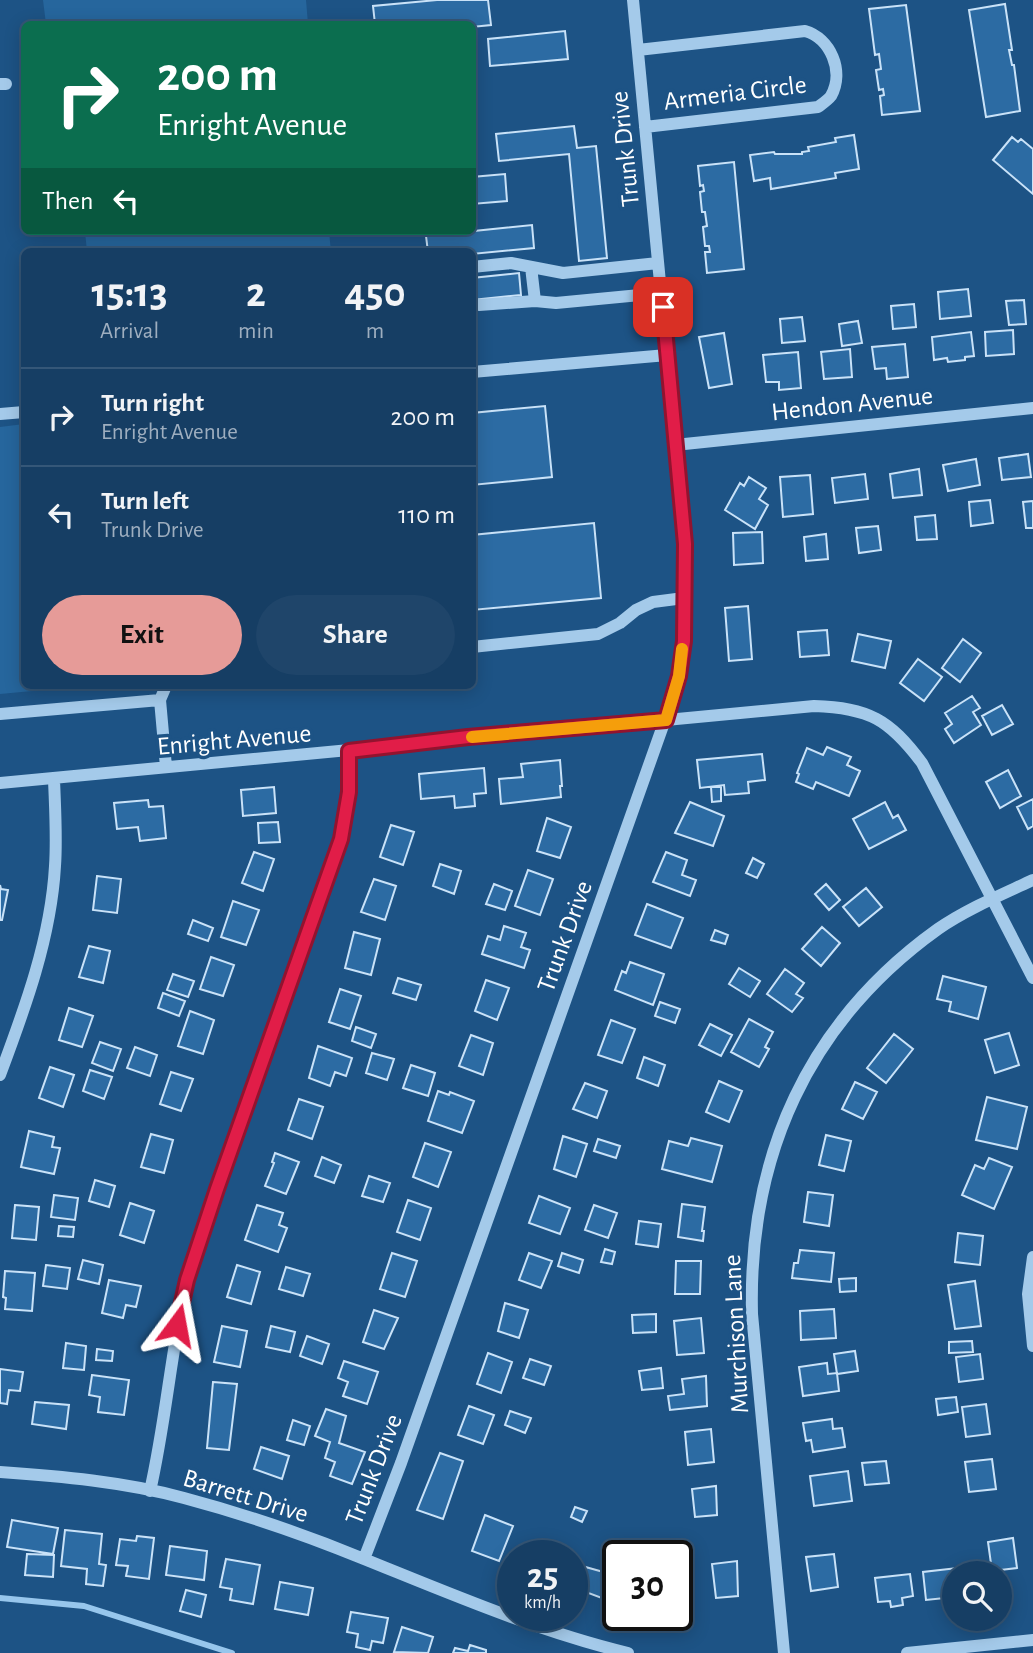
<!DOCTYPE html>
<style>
:root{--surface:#163e64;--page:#1f456a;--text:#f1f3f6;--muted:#9eaebf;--line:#355778;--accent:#e69b98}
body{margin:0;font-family:"Alegreya Sans",sans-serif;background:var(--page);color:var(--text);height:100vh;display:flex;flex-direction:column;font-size:26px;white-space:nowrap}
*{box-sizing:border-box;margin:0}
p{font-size:23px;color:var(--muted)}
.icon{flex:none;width:38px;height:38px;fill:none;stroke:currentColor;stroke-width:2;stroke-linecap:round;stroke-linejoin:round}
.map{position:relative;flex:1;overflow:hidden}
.drawer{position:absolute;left:21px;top:248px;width:455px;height:441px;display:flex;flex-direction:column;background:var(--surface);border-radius:10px;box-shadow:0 4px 18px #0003,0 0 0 2px var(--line)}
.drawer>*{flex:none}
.hud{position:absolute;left:21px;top:21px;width:455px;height:214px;border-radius:10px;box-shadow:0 4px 18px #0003,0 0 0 2px var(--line);background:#0b6e4f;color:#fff;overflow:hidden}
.tools{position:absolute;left:942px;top:1561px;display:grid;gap:14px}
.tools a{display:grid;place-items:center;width:70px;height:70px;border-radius:50%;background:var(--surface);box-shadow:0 4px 18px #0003,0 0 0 2px var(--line);font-size:35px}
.speed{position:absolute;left:497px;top:1540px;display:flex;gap:14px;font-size:35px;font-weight:700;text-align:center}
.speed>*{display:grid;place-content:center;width:91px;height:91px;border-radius:50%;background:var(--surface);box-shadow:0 4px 18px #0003,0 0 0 2px var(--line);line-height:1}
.speed small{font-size:18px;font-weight:400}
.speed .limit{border:4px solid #111;border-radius:10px;background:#fff;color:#111}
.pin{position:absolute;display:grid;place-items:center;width:60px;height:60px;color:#fff;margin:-30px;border-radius:14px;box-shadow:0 4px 10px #0006}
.me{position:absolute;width:77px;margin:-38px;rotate:13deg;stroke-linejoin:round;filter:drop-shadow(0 0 5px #0008)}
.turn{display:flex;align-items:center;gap:24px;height:147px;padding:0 21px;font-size:32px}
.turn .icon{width:91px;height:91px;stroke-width:2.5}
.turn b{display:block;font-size:49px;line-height:60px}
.then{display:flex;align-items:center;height:66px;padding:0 21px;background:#0003;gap:14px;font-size:26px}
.eta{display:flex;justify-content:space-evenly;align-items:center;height:119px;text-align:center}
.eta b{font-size:42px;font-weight:600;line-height:49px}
.button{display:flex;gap:14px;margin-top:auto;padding:14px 21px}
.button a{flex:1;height:80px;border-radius:42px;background:var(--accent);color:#111;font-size:28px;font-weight:600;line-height:80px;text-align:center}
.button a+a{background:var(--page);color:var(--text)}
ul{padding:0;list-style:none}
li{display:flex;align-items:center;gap:21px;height:98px;padding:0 21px;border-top:2px solid var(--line)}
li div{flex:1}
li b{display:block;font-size:26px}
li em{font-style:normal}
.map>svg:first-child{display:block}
</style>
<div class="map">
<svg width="1033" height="1653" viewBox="0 0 1033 1653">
<rect width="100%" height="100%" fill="#1d5385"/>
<path fill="#26669d" d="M43 0H306L308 24H46Z
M85 231H329L331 252H87Z
M24 424V686H86L0 694V427Z"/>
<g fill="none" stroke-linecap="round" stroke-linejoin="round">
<path stroke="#97c6ec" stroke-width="6" d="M0 1598 84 1606 232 1653"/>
</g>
<path fill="#2c6ba3" stroke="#c9e2f8" stroke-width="2" d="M437 0H488L491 25 472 27V24H375L373 6Z
M1005 4 1012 50H1009L1012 65H1014L1020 111 986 117 969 10Z
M906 5 920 111 882 115 880 96 884 95 883 89 879 90 876 70 881 69 879 54 875 55 869 9Z
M565 31 568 59 490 66 488 39Z
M574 126 577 148 596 146 607 258 579 261 569 154 499 161 496 134Z
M854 135 859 169 835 173 836 178 771 189 770 178 754 181 750 155 774 152 775 154H802V152L809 151 808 147 836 142 835 138Z
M1012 137 1018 142 1021 139 1033 149V194L993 160Z
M734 162 744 269 707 273 705 252H710L709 246H705L703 227 707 226 705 212H702L700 192 704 191 703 185 700 186 698 166Z
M505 174 507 201 472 204V177Z
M532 225 534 248 472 254V252H428L426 236Z
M519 273 521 295 472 300V278Z
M968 289 971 316 940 319 938 292Z
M1024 300 1026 324 1009 325 1006 301Z
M914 304 916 327 893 329 891 306Z
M802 317 805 341 782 343 780 319Z
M858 321 862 343 842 346 839 324Z
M1013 330 1014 354 986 356 985 332Z
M971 332 974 356 965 357V360L948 362 947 358 934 360 932 337Z
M724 333 732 384 709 388 699 337Z
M905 344 908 377 887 379 886 368 875 369 872 347Z
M850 349 852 377 824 379 821 352Z
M798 352 801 388 779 390V382H766L763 355Z
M545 406 552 477 472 485V413Z
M1028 454 1031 477 1002 480 999 458Z
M976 459 980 485 948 491 943 465Z
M919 469 922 495 893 498 890 474Z
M865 474 868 499 835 503 832 478Z
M810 475 813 514 783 517 780 477Z
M749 477 766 488 759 499 768 505 755 529 725 510 740 483 744 486Z
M990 500 993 523 971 526 969 502Z
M1033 501V528H1026L1023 502Z
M935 515 937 539 917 540 915 517Z
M594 523 601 598 472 610V535Z
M878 526 881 550 859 553 856 528Z
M762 532 763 563 734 565 733 533Z
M826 534 828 559 806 561 804 537Z
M748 606 752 659 729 661 725 608Z
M827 630 829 655 800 657 798 632Z
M858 634 891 641 885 668 852 661Z
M963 639 981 653 960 682 942 668Z
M918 659 942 677 924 701 900 683Z
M972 696 980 708 973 712 981 725 954 743 945 729 952 724 945 713Z
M1002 705 1013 724 992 735 982 716Z
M827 747 851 757 847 765 860 771 849 796 816 782 813 789 796 782 799 774 797 773 807 748 823 755Z
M762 754 765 780 748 782 749 793 725 795 724 785 700 788 697 760Z
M560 760 562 786H560L561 797 501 804 499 779 523 777 521 764Z
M484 768 486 793 474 794 475 806 455 808 454 796 421 799 419 774Z
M1008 770 1021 796 1000 808 986 782Z
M274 787 276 813 243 816 241 790Z
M711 787H721V801L712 802Z
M1033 799V826L1028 829 1017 807Z
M148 800 149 807 163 806 166 838 140 841 138 827 117 829 114 803Z
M690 802 724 816 713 846 675 833Z
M885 802 893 818 898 815 906 830 869 849 853 819Z
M547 818 571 827 560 858 537 851Z
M278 822 280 842 259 843 258 823Z
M391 825 414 832 403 865 380 857Z
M254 852 274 859 263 891 242 883Z
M666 852 687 860 682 875 696 880 690 896 653 882Z
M753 858 764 864 757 878 746 873Z
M440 864 461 871 454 894 433 886Z
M528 870 553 879 540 915 515 906Z
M97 876 121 879 117 913 93 910Z
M374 879 396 886 385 920 361 912Z
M494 884 512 891 505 910 486 904Z
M826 884 840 900 829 910 815 894Z
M0 885 1 889 8 890 2 920H0Z
M866 888 882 907 859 926 843 907Z
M233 901 259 910 246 945 221 937Z
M647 904 683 918 671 948 635 935Z
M193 920 213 928 208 941 188 934Z
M504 926 526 933 521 947 530 950 524 968 482 954 488 936 500 940Z
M822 927 840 943 821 966 802 949Z
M715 930 728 935 725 944 711 940Z
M354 932 380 939 371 975 345 968Z
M89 946 110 951 103 983 79 977Z
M211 957 234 965 223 996 200 989Z
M630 962 664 974 653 1005 615 990 622 971 626 973Z
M739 968 760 981 750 997 729 984Z
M785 969 804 983 796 994 803 998 792 1012 767 994Z
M173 974 194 981 188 997 167 990Z
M943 976 986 987 978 1019 949 1011 951 1002 937 999Z
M398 978 421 985 416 1000 393 993Z
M486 980 509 988 497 1020 475 1011Z
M340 989 361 996 350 1029 329 1022Z
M163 993 185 1001 179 1016 158 1008Z
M660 1002 680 1009 675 1023 655 1016Z
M69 1008 93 1016 82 1047 59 1040Z
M190 1011 214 1020 203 1054 178 1046Z
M749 1019 773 1032 765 1047 769 1049 759 1067 731 1052Z
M611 1020 635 1029 622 1063 598 1055Z
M710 1024 732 1035 721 1056 699 1045Z
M356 1027 376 1034 371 1048 352 1041Z
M1009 1033 1019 1065 995 1073 985 1040Z
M894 1034 913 1049 886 1083 867 1068Z
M471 1035 493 1043 483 1075 459 1066Z
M100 1042 121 1049 113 1071 92 1063Z
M318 1046 352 1058 346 1076 335 1072 330 1086 309 1078Z
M135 1047 157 1055 150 1076 127 1068Z
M372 1053 394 1059 387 1080 366 1073Z
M644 1057 665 1065 658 1086 637 1078Z
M411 1065 435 1073 428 1096 403 1088Z
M50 1067 74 1075 63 1107 39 1098Z
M90 1070 112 1077 104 1099 83 1091Z
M171 1072 193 1079 181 1111 160 1104Z
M719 1081 742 1091 729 1122 706 1112Z
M855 1082 877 1092 863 1119 842 1109Z
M585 1083 607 1091 597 1118 573 1109Z
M438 1091 449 1095 450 1092 474 1101 462 1133 428 1121Z
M987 1097 1027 1107 1017 1149 976 1140Z
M299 1099 323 1107 312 1139 288 1130Z
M29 1131 54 1137 52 1147 60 1148 54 1174 21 1167Z
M151 1134 173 1140 164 1173 141 1167Z
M826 1135 851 1141 844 1171 819 1165Z
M563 1136 587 1144 576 1177 554 1169Z
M691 1138 722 1146 712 1182 662 1169 669 1141 688 1146Z
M598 1139 620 1146 616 1158 594 1151Z
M425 1143 451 1152 438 1187 413 1177Z
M275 1153 299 1162 286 1194 265 1186 274 1163 272 1162Z
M322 1157 341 1165 334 1183 315 1176Z
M989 1158 1012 1167 994 1209 962 1195 975 1165 984 1169Z
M369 1176 390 1183 383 1202 362 1196Z
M95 1180 115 1186 109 1207 89 1201Z
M808 1192 833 1195 829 1226 804 1222Z
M54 1195 78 1198 75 1220 51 1217Z
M539 1196 570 1208 560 1234 529 1223Z
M408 1200 431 1208 420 1240 397 1232Z
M130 1203 154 1211 144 1243 120 1235Z
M682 1204 705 1207 702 1231H704L703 1241 678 1237Z
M15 1205 39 1207 36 1240 12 1238Z
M257 1205 283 1213 279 1225 287 1228 278 1252 245 1240Z
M594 1205 617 1213 608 1238 585 1230Z
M639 1221 661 1224 658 1247 636 1244Z
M59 1226 74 1227 73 1237 58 1236Z
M958 1233 983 1236 980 1265 955 1262Z
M605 1249 615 1252 612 1264 601 1262Z
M800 1250 834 1253 831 1282 792 1278 794 1263H798Z
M392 1253 417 1261 405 1297 380 1289Z
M529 1253 552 1261 541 1288 519 1280Z
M562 1253 583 1260 579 1273 558 1266Z
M83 1260 103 1265 99 1284 78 1279Z
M676 1261H701L700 1294H675Z
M46 1265 70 1268 67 1289 43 1286Z
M237 1265 260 1272 251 1304 227 1297Z
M286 1267 310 1274 303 1296 279 1289Z
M5 1271 35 1273 32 1311 5 1309 6 1298 3 1297Z
M856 1278V1291L840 1292 839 1279Z
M109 1280 141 1286 136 1307 126 1305 123 1318 102 1313Z
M975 1281 981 1326 955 1329 948 1285Z
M505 1303 528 1310 519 1338 498 1331Z
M834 1309 836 1338 801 1340 800 1311Z
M374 1310 398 1318 384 1349 363 1342Z
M656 1314V1332L633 1333 632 1315Z
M701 1318 704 1353 677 1355 674 1321Z
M222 1326 247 1331 240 1367 214 1362Z
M271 1326 295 1332 290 1352 266 1347Z
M307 1336 329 1344 322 1364 300 1356Z
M972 1341 973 1352 949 1353V1342Z
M66 1343 86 1346 84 1370 63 1368Z
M97 1349 113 1351 112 1361 96 1360Z
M855 1351 858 1371 837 1374 834 1354Z
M488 1353 512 1362 501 1393 477 1384Z
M980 1354 983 1379 959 1382 956 1357Z
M530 1359 551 1366 544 1385 523 1378Z
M344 1361 378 1372 367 1404 343 1396 348 1382 338 1378Z
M827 1363 828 1374 837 1373 839 1391 803 1396 799 1367Z
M661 1368 663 1388 642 1390 639 1371Z
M0 1369 23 1372 20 1391 9 1390 7 1404 0 1403Z
M92 1375 129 1380 124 1415 98 1412 100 1397 89 1395Z
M706 1376 707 1406 670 1410 668 1396 684 1394 682 1379Z
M213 1382 237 1384 229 1450 207 1448Z
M956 1397 958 1412 938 1415 936 1399Z
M35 1402 69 1405 66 1429 32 1424Z
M986 1404 990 1434 966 1437 962 1407Z
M469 1406 494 1415 483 1444 458 1435Z
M326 1409 346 1416 339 1443 365 1452 352 1484 330 1476 335 1462 325 1458 330 1442 315 1436Z
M510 1411 531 1418 525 1433 505 1425Z
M832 1419 833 1429 842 1428 845 1447 813 1452 811 1440 806 1441 803 1423Z
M293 1420 310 1426 304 1445 287 1440Z
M711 1429 714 1462 688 1465 685 1432Z
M261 1447 289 1456 282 1479 254 1469Z
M440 1453 463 1461 443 1519 417 1510Z
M992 1459 996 1489 969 1492 965 1462Z
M886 1461 889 1483 865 1485 862 1463Z
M848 1471 852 1501 814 1506 810 1476Z
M716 1486 717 1515 695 1517 692 1489Z
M575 1507 587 1511 582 1522 571 1517Z
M485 1515 513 1526 499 1561 472 1551Z
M12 1520 58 1528 53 1554 7 1547Z
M65 1530 102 1534 99 1564 106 1565 103 1586 86 1584 87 1569 61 1566Z
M137 1536 154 1538 149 1579 126 1576 128 1566 116 1565 120 1539 136 1541Z
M1013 1538 1017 1568 992 1571 988 1542Z
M170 1546 207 1551 204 1580 166 1575Z
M637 1546 661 1551 660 1556H635Z
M27 1554 54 1555 53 1577 25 1575Z
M834 1554 838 1587 811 1591 806 1557Z
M226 1559 260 1565 253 1604 230 1600 232 1589 220 1587Z
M737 1561 738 1596 716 1598 712 1564Z
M582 1566 614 1575 607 1600 575 1588Z
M966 1567 967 1573H954V1597L926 1600 923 1572Z
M910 1574 913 1596 902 1598 903 1605 891 1607 890 1601 878 1602 875 1578Z
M280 1582 313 1588 308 1615 275 1609Z
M186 1590 206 1595 201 1617 180 1611Z
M351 1612 388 1618 383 1643 372 1641 370 1650 356 1647 358 1634 347 1632Z
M402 1627 433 1637 428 1653 394 1652Z
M470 1645 486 1650V1653H453L455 1648 468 1651Z"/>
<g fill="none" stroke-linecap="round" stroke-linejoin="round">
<path stroke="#a4caea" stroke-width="12" d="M638 50 805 31C830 38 845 71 831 96 828 100 822 104 818 107L645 127
M0 84H6
M472 267 511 263 563 273 658 263
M531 267 535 301
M479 305 535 301 556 303 661 293 633 0
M472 372 667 355
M0 414 24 412
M675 445 1033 408
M472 647 598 634 620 623 636 610 653 602 684 598
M166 686 160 700 166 767
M0 714 160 700
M0 783 814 706C869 708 889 719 922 763L1033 978
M0 1075C25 1008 51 938 55 866 57 837 55 808 54 779
M1033 1257 1028 1294 1033 1346
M0 1472C59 1476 126 1482 184 1498 244 1514 306 1535 364 1559 451 1594 537 1631 628 1653
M150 1491C166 1421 171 1350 187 1280L341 839 349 792V751
M364 1559 401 1463 665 720 679 676 684 641 685 544 663 307
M784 1653 752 1314C748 1156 808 1022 938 929 967 909 1001 895 1033 880
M907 1653 1033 1640"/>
</g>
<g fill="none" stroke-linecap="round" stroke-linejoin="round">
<defs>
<path id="route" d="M177 1325 187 1280 217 1189 341 839 349 792V751L468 737 666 720 679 676 684 641 685 544 663 307"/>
</defs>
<use href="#route" stroke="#92132f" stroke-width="18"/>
<use href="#route" stroke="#e11d48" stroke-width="12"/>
<path stroke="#f59e0b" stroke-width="12" d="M472 737 666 720 679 676 682 649"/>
</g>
<g text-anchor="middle" stroke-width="7" stroke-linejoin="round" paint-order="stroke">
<g font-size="26" fill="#fff" stroke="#1d5385">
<text transform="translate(735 92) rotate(-7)" y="9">Armeria Circle</text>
<text transform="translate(624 149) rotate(-96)" y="9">Trunk Drive</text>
<text transform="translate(852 403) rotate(-6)" y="9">Hendon Avenue</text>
<text transform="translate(234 739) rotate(-5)" y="9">Enright Avenue</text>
<text transform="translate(564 936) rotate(-70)" y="9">Trunk Drive</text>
<text transform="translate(735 1334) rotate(-93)" y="9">Murchison Lane</text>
<text transform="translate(373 1469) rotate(-69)" y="9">Trunk Drive</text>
<text transform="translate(246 1495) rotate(17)" y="9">Barrett Drive</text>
</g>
</g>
</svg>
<div class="tools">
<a><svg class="icon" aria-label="search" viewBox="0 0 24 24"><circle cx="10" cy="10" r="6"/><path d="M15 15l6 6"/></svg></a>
</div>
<div class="speed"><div>25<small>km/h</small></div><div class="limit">30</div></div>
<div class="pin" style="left:663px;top:307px;background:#d93025"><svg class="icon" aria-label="arrive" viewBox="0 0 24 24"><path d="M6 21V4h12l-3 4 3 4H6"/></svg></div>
<svg class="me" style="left:177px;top:1325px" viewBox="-20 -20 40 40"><path d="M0-17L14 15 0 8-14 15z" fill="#e11d48" stroke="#fff" stroke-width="4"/></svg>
<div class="hud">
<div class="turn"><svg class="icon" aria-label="right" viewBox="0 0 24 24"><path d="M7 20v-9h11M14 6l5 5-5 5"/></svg><div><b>200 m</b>Enright Avenue</div></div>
<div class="then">Then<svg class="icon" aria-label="left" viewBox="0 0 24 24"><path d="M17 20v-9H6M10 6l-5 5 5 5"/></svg></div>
</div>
<section class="drawer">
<div class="eta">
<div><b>15:13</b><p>Arrival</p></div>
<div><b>2</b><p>min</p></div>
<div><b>450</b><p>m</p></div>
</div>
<ul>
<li><svg class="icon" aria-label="right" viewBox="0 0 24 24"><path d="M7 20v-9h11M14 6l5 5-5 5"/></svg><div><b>Turn right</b><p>Enright Avenue</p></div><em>200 m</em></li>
<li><svg class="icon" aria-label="left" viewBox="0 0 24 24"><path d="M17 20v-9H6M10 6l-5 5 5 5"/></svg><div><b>Turn left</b><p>Trunk Drive</p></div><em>110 m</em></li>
</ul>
<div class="button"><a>Exit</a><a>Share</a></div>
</section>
</div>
